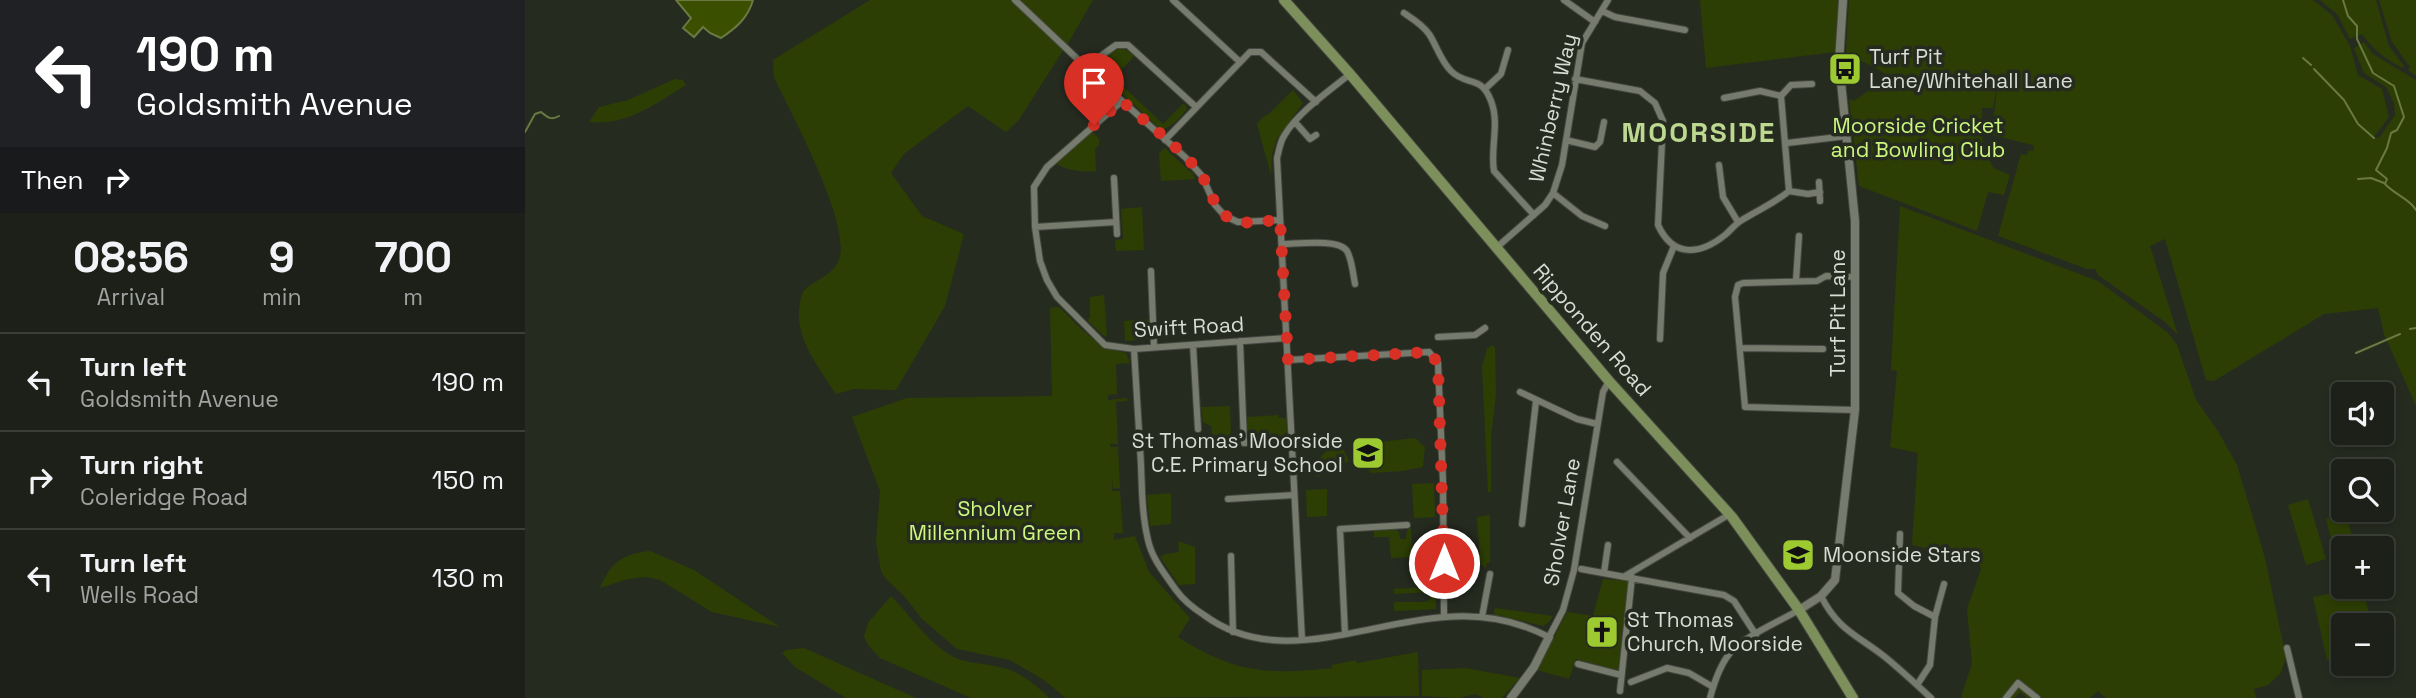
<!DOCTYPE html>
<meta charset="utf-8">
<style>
:root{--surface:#1c2018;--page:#252821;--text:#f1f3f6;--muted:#a0a3a2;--line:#3a3e37}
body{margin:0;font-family:"Space Grotesk",sans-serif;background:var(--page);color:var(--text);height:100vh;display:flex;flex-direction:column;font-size:26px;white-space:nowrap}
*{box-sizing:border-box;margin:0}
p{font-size:23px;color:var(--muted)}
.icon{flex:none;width:38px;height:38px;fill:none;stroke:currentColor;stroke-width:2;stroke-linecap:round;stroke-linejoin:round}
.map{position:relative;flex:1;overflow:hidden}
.side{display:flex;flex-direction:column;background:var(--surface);width:525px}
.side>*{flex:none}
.guide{background:#202124;color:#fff;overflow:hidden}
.controls{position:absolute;left:1806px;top:382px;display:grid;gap:14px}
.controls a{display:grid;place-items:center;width:63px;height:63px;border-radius:7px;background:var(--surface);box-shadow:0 4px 10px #0003,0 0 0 2px var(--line);font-size:35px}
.pin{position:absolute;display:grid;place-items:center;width:60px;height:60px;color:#fff;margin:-72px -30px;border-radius:50% 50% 50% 0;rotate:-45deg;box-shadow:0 0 7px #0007}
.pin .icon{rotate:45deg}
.me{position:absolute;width:77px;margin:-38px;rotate:0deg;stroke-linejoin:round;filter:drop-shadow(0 0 5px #0008)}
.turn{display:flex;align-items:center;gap:24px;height:147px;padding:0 21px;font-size:32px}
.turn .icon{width:91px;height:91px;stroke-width:2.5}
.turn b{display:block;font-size:49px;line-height:60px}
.then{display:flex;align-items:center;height:66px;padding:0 21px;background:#0003;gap:14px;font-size:26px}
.eta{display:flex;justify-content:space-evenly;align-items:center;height:119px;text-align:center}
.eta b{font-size:42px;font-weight:600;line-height:49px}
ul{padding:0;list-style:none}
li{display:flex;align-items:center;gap:21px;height:98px;padding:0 21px;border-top:2px solid var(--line)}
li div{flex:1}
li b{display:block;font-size:26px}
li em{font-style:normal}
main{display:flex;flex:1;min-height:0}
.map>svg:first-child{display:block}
</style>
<main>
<section class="side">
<div class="guide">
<div class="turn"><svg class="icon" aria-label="left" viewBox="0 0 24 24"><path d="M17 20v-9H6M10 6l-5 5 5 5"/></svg><div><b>190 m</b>Goldsmith Avenue</div></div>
<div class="then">Then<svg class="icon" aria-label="right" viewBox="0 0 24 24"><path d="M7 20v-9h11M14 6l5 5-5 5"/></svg></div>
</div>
<div class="eta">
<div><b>08:56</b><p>Arrival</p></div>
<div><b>9</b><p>min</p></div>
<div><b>700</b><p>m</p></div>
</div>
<ul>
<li><svg class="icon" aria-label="left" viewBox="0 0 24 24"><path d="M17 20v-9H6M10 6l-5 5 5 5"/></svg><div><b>Turn left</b><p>Goldsmith Avenue</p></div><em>190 m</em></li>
<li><svg class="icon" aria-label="right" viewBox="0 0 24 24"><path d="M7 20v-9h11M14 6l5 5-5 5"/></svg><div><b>Turn right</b><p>Coleridge Road</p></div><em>150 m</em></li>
<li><svg class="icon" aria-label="left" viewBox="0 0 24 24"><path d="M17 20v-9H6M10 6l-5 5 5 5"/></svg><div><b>Turn left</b><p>Wells Road</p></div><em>130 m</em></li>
</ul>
</section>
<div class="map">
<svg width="1891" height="698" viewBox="0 0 1891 698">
<rect width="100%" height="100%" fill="#262b20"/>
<path fill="#2d3e04" d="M345 0H486L539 49 493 121 481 132 443 106 379 154 366 173 397 216 439 234 420 306 371 390 329 389 311 394C292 365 263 330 278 292 288 280 308 276 314 260 327 224 266 114 249 77L248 60Z
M494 0H568L542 45Z
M1175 0H1313L1310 52 1181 68Z
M1324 0H1788L1807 15 1825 46 1833 75 1857 89 1864 117 1849 137 1854 138 1870 115 1869 103 1861 87 1839 73 1829 48 1839 42 1848 54 1891 80V406L1859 334 1853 308 1799 314 1689 381 1681 380 1640 239 1625 246 1653 335 1640 322 1573 275 1570 269H1562L1473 236 1496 154 1502 155 1503 151 1509 150 1508 145 1467 135 1473 79 1468 108H1457L1458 149 1469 168 1485 175 1479 195 1463 192 1452 231 1334 186 1324 99 1329 101 1363 77C1357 69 1332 60 1321 52Z
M1795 0H1851L1864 46 1879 66 1878 68C1860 59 1849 51 1837 34L1825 39 1812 14Z
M1854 0H1891V76L1883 70 1885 67 1867 42Z
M597 47 610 55 589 78 638 124 659 103 662 109C656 117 646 128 636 130L573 71 571 63 590 49Z
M150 79 158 80 161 85C130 104 102 126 64 122L74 107 103 100Z
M768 90 778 103 752 139 747 154 746 175 732 124 738 117 744 114Z
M566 130 574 139V145L570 149 571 171C560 173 539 170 531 163Z
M640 148 668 174 670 179 636 181 634 153Z
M1375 206 1573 281 1643 333 1652 345 1671 400 1693 431 1712 465 1740 558 1761 658 1755 674 1743 685 1729 689 1731 698H1581L1573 691 1565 698H1502L1495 692 1490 698H1436L1447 663 1442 609 1456 569 1453 560 1387 545 1393 453 1365 447 1372 371 1366 370Z
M617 207 619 250 591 251 590 240 598 239 596 209Z
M579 295 582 335 580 337 562 320 565 318V297Z
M534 307C557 329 569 346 601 353L605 363 591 364 592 394 583 395V400L602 398V401L591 402 593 444H585L586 447H593L595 488 588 489 587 477V491H595L598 533H589V540L610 536 624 572 665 618 653 637C709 673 743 675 807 668V665L831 660 832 663 893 652 894 696 541 698 519 680 485 660 432 649 397 619 379 596 361 579 356 571 351 542 355 491 327 417 382 398 527 396 525 308Z
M622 319 624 320 623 339 600 341 599 321Z
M967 345 970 347 971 394 966 437V492H963L957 367 962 349Z
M705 406 706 436 687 440 686 426 678 422 676 407Z
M753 415 754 418H761L762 431 758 438 730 440 722 437 721 417Z
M890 438 900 447 898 467 877 471 846 473 840 466 839 459 846 443Z
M817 446 824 461 792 477 785 462 797 456 802 450H810Z
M909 483 910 517 889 518 887 484Z
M802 489V516L782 517 781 490Z
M646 493V524L625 526 622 495Z
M1783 499 1801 559 1781 565 1763 505Z
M1820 513 1831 548H1818V561L1812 562 1801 519Z
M965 515V563H962L961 569 955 562 952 517Z
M886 528 888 557 866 558 864 537H849V531L869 529 874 532 875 539H881L882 530Z
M653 541 670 547V584L654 585 635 557 641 554 654 552Z
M125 551 169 570 255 627 187 612 135 580 121 577 103 579 75 588C86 562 97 554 125 551Z
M1078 579 1103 581 1093 671 1051 659 1044 679 1012 670 1042 612 1068 616Z
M903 587 911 589V609L869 611V603L872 602H899L905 600 904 592 869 594V589Z
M1838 587 1846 625H1818V656L1802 660 1788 597Z
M366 596C385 615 403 643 427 656 441 664 459 663 474 667 492 670 512 685 524 698H446L355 658 343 645 339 636 343 623Z
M970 608 1028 616 1024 622 1018 626 969 614Z
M279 648 391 698H321L270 667 257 653 261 650Z
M940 668 995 678 977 698H959L950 694 934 698 897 696V670Z"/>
<path fill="#3a4f00" stroke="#6a7940" stroke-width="2" d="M151 0H228C223 18 211 28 196 38L185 33 178 27 169 37 158 28 166 18Z"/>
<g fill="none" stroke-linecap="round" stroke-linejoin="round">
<path stroke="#6a7940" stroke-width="2" d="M1818 0 1823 16 1832 26V39L1848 73 1869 86 1879 117 1872 130 1866 133 1862 148 1851 170 1862 179 1860 184C1870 195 1884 198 1891 210
M1778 58 1786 65
M1789 69 1819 100 1833 124 1849 138
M0 132 10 114 16 112C22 117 26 121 34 116
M1833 179 1846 178 1859 183
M1885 329 1891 328
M1831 353 1875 334"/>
<defs>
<path id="minor" d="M490 0 597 101 661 158 677 176 690 205 700 216 713 222 755 220
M648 0 715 62
M1039 0 1070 22
M1077 11 1090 17 1160 30
M879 13C888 19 898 25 904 34 912 46 915 60 926 71 942 87 956 74 966 101 975 124 965 148 969 171L1009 215
M562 66 591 45H603L671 107
M1050 79 1115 91 1130 103 1138 121 1133 225C1148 258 1175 255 1200 235 1206 230 1210 224 1217 220 1233 210 1250 203 1264 191L1256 96
M961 88 976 74 983 50
M1256 96 1266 85 1287 84
M1199 98 1235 91 1256 96
M597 101 522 167 509 187 510 227 515 261 522 280 532 297 580 345 609 349 761 338
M770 122 785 139 791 135
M640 140 725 52H736L791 102
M1041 140 1070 147 1075 142 1079 122
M1262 143 1322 136
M1194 165 1198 197 1213 222
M589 178 592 234
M1294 182 1295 201
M1264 191 1283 194 1295 192
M1028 193 1057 216 1080 226
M510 227 591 222
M757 244C771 244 814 238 822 251 827 260 828 274 830 284
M971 248 1020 205 1028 193 1037 165 1057 43 1083 0
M626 271 629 347
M1271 281 1274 236
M913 337 950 335 960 328
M1135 339 1138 273 1149 246
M715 341 719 443 767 441
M668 345 673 429
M1215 348 1298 349
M609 349C611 387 614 426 616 465 617 490 617 515 623 540 627 559 640 574 651 590 659 601 668 608 679 615 752 669 840 622 921 617 958 614 991 620 1024 637L1038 610 1049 570 1078 392 1084 381
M763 360 904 352 913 363 918 482 919 617
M995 392 1052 419 1072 424
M1330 410 1220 407 1210 297 1213 285 1218 283 1292 281 1301 276 1331 277
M1092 462 1165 538
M703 499 769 495
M997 524 1011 401
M1375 534 1373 593 1389 606 1410 617 1405 665 1392 685
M706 556 708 632
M1056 569 1199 595 1209 601 1231 635
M1079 573 1083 545
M1100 576 1205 514
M1296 596C1313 630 1332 635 1360 657 1376 670 1391 684 1406 698
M957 617 965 574
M1410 617 1419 584
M820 634 815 529 882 525
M777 640 752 158C754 151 755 142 759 136 772 113 804 91 825 74
M1762 648 1774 698
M1053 664 1096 675
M1106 682 1142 668 1164 673 1188 687
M1095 691 1107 577
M1185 698C1189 683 1195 665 1205 653 1216 638 1257 620 1274 610
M1481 698 1493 683 1512 698"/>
<path id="tertiary" d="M1274 610 1296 596 1310 580 1330 410V221L1314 62 1318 0
M986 698 1009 667 1024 637"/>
<path id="primary" d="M759 0 825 74 1084 381 1207 517 1274 610 1328 698"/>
</defs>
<use href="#minor" stroke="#44473f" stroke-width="8"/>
<use href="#tertiary" stroke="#44473f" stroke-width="10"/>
<use href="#primary" stroke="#44473f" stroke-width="12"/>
<use href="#minor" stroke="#767b6e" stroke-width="6"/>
<use href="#tertiary" stroke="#767b6e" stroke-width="8"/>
<use href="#primary" stroke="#7d905c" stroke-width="10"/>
</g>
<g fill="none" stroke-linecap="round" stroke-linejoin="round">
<path stroke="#d93025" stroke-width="12" stroke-dasharray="0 21.6" d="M569 125 597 101C619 121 662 153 677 176 688 193 689 215 712 221 724 225 743 220 755 220L763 360 904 352 913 363 919 563"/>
</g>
<defs>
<symbol id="bus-square" viewBox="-11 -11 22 22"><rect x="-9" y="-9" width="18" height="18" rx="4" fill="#9dca31" stroke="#262b20"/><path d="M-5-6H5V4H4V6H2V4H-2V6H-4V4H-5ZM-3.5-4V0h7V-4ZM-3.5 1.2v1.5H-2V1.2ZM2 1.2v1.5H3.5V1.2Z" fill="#111"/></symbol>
<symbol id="school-square" viewBox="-11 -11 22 22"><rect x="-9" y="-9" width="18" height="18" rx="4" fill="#9dca31" stroke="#262b20"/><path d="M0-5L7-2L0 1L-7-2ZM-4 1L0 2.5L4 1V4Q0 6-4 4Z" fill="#111"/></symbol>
<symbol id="church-square" viewBox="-11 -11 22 22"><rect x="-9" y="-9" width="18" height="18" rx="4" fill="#9dca31" stroke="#262b20"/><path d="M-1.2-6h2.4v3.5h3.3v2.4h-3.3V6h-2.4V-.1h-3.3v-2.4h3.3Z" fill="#111"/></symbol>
</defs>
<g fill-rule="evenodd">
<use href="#bus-square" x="1301" y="50" width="38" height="38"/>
<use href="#school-square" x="824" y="434" width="38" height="38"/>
<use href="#school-square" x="1254" y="536" width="38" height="38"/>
<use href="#church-square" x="1058" y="613" width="38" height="38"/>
</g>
<g text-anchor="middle" stroke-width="7" stroke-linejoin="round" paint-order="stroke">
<g font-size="21" fill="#d9dcd5" stroke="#262b20" text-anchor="start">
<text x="1344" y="64">Turf Pit<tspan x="1344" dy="24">Lane/Whitehall Lane</tspan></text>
<text x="818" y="448" text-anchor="end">St Thomas' Moorside<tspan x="818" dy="24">C.E. Primary School</tspan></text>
<text x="1298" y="562">Moonside Stars</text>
<text x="1102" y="627">St Thomas<tspan x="1102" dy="24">Church, Moorside</tspan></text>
</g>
<g font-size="21" fill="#d9dcd5" stroke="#262b20">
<text transform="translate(1028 108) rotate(-77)" y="7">Whinberry Way</text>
<text transform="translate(1313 313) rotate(-90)" y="7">Turf Pit Lane</text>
<text transform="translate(664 327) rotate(-3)" y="7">Swift Road</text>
<text transform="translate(1067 330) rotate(49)" y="7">Ripponden Road</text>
<text transform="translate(1037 522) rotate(-80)" y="7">Sholver Lane</text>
</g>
<g font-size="21" fill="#ccf77e" stroke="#262b20">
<text x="1393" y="133">Moorside Cricket<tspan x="1393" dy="24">and Bowling Club</tspan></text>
<text x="470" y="516">Sholver<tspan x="470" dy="24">Millennium Green</tspan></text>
</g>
<g font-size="28" font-weight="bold" letter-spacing="2" fill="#bdd890" stroke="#262b20">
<text x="1174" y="142">MOORSIDE</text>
</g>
</g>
</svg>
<div class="controls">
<a><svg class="icon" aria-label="sound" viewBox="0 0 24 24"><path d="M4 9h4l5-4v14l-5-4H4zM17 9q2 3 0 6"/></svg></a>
<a><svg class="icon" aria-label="search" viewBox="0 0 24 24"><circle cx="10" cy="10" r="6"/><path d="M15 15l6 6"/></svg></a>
<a>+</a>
<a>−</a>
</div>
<div class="pin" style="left:569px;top:125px;background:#d93025"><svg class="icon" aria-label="arrive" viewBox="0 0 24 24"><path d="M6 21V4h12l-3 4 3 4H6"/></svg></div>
<svg class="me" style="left:919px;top:563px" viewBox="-20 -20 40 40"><circle r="17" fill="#d93025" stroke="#fff" stroke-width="3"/><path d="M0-11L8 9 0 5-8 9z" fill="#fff"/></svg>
</div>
</main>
